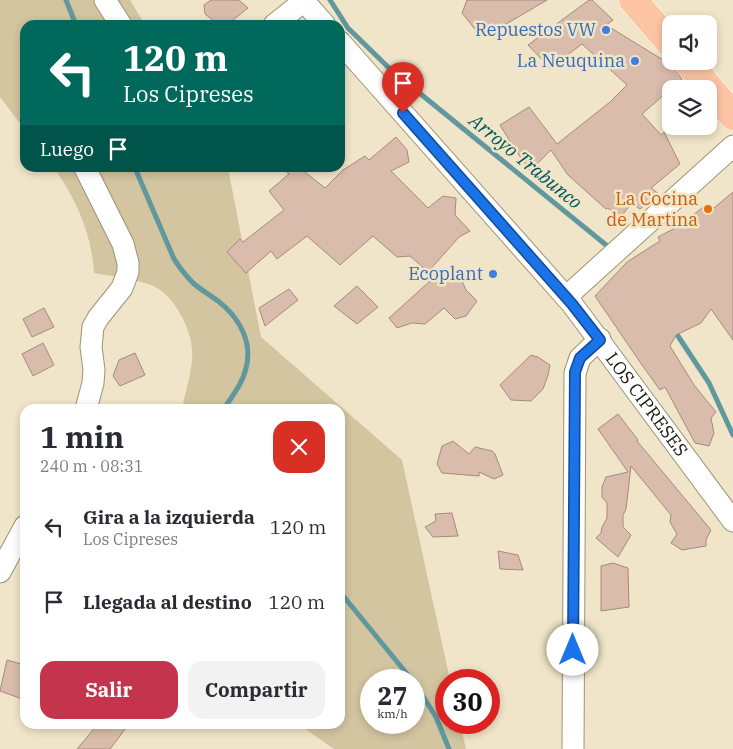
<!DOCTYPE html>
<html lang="es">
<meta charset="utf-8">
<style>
:root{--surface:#fff;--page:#f2f2f3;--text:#2b2b33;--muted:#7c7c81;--accent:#c5344d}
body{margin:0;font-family:"IBM Plex Serif",serif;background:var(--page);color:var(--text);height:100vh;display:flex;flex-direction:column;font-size:19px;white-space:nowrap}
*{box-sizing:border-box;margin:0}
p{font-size:16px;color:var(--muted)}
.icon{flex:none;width:28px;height:28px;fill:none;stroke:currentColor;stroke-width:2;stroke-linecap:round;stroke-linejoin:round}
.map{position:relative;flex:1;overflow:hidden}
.sheet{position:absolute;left:20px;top:404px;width:325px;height:325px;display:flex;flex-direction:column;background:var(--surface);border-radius:15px;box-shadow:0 2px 8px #0003}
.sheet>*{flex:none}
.hud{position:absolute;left:20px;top:20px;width:325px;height:152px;border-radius:15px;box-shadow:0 2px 8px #0003;background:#00695c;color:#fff;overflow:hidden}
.buttons{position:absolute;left:662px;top:15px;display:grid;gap:10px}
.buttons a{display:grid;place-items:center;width:55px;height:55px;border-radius:10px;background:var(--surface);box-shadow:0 2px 8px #0003;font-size:25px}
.speed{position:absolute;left:360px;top:669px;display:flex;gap:10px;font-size:25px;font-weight:700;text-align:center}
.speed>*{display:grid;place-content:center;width:65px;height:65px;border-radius:50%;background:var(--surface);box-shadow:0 2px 8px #0003;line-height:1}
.speed small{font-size:12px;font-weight:400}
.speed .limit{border:8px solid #d22;background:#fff;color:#111}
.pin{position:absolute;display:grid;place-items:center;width:42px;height:42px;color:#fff;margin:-51px -21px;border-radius:50% 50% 50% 0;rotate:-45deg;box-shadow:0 0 5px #0007}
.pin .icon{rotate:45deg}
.me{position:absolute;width:55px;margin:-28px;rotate:0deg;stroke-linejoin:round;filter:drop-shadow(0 0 4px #0008)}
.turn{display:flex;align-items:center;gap:18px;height:105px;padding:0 20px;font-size:22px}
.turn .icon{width:65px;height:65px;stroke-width:2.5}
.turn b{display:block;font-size:35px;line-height:42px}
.then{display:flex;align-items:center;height:48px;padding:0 20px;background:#0003;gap:10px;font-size:19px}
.round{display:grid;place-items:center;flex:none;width:52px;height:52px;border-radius:15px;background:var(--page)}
.overview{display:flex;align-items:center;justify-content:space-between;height:85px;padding:0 20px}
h1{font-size:30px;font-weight:700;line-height:38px}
.action{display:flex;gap:10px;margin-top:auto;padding:10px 20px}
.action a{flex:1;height:58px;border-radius:15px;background:var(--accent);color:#fff;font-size:20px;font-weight:700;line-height:58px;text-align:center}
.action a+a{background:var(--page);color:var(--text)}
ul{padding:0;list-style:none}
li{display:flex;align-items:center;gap:15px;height:75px;padding:0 20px}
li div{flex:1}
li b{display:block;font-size:19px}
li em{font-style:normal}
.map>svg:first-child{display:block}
</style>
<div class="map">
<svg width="733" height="749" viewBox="0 0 733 749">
<rect width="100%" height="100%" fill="#f0e5c8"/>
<path fill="#d2c5a0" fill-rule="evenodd" d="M0 0H130L145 25H25V130L0 97Z
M54 168H228L261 337 402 460 450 680H446V722L460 723 466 749H334L308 731 301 724H340V409H182C185 392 191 376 192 359 195 334 175 294 151 285 136 279 111 276 94 273 92 234 76 199 54 168ZM371 680H414V722H371Z"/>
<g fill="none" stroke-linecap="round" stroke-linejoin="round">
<path stroke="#60989d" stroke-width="5" d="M66 0 76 25
M330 0 348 28 390 69 611 249
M135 168 174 259C180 268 186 276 193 283 201 290 210 295 218 301 239 317 253 342 246 368 243 383 232 396 224 409
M674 330 709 383 733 435
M340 592 412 680
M414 682 436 717 449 749"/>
</g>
<path fill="#d9bcab" stroke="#a68b7b" d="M211 0H239L248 8 228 24 214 21 205 14 204 5Z
M467 0H547L501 27 478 33 462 13Z
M589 0H592L613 20 606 25 673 66 682 79 642 114 661 135 664 132 680 164 651 188 659 194 640 209 632 203 619 219 608 208 606 209 568 175 551 150 530 171 514 148 500 125 529 107 557 144 610 102 627 85 582 44 550 68 528 45Z
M396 137 407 150 409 162 391 171 428 208 443 196 456 198 455 215 470 231 459 237 428 272 410 256 397 257 373 236 340 265 307 236 277 259 271 251 246 273 227 252 240 239 243 242 284 210 269 191 289 174 282 168H300L325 188 343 170 365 156 369 160Z
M733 192V340L711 309 701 323 676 335 670 346 694 385 716 412 711 418 714 433 709 446 695 443 665 387 660 390 642 365 595 296 627 262 660 241 658 237 681 225 703 207 708 213Z
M440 272H458L466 290 477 301 466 316 455 319 444 308 425 324 412 323 397 328 389 318Z
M357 286 378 307 357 324 334 306Z
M289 289 298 300 265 326 259 308Z
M44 308 54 327 32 337 23 319Z
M43 343 54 365 33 376 22 354Z
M135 353 145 375 120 386 113 376 119 360Z
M531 355 538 357 550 365 548 375 543 389 531 401 511 400 500 385Z
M618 414 638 440 637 441 711 530 706 540V546L682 550 671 543 677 534 670 522 671 515 631 466 626 509 623 515V527L631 535 618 557 596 538 601 533 602 527 607 518V503L602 497V487L606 477 628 472 598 429Z
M453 441 469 454 475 447 492 451 495 454 503 475 494 479 479 472V476L442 473 437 464 442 446Z
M452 513 458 536 433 537 425 527 436 521 435 514Z
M498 551 518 555 523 570 500 569Z
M613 563 628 568 629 607 601 611V566Z
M7 660 25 665V700L0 691Z
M98 724H129L110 749H77Z"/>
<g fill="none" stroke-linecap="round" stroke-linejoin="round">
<defs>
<g id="minor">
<path d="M105 0 121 25"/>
<path d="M303 0 325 25"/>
<path d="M274 25 304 1"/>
<path id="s1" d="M340 42 572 304 733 521"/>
<path d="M85 168 123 244 128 263V272L122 288 98 318 93 327 91 347 94 370 93 383 86 409"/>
<path d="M566 297 733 146"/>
<path d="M0 572 25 526"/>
<path d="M573 749 575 373 580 358 600 339"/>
</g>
<path id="major" d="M633 0 671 44
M687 61 733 116"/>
</defs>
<use href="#minor" stroke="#9c9378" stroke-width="23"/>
<use href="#major" stroke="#fff" stroke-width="29"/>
<use href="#minor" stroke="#fff" stroke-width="21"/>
<use href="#major" stroke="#fdc4a4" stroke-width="28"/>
</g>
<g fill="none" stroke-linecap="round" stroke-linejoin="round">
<defs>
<path id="route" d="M403 113 572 304 600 340 580 358 575 372 573 650"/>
</defs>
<use href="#route" stroke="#114b97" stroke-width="12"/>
<use href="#route" stroke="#1a73e8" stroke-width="9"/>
</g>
<g fill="#3f7fe0" stroke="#f0e5c8" stroke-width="2">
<circle cx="606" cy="30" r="5"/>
<circle cx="635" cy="61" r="5"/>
<circle cx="493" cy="274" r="5"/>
</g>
<circle fill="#e8710a" stroke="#f0e5c8" stroke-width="2" cx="708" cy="209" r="5"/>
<g text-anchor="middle" stroke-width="5" stroke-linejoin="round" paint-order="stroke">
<g font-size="18" fill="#366cbe" stroke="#f0e5c8" text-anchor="end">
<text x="596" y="36">Repuestos VW</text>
<text x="625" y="67">La Neuquina</text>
<text x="483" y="280">Ecoplant</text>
</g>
<g font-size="18" fill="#c56008" stroke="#f0e5c8" text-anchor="end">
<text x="698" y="205">La Cocina<tspan x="698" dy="21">de Martina</tspan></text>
</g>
<g font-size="18" fill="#19160b" stroke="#f0e5c8">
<text dy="6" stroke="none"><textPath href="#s1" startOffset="475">LOS CIPRESES</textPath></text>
</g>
<g font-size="19" font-style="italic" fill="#00575d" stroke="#f0e5c8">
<text transform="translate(526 161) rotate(39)" y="7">Arroyo Trabunco</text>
</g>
</g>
</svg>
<div class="buttons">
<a><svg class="icon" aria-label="sound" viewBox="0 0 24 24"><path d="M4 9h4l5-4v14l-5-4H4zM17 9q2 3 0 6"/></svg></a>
<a><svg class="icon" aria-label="layers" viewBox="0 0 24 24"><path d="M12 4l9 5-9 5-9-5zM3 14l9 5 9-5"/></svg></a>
</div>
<div class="speed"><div>27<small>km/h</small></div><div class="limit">30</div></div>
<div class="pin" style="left:403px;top:113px;background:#d93025"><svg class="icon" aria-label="arrive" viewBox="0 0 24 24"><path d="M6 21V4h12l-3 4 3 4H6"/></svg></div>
<svg class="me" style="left:573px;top:650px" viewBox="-20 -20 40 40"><circle r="19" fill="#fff"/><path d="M0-13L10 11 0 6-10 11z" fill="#1a73e8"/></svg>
<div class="hud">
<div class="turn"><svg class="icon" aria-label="left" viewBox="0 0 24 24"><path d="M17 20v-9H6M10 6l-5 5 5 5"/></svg><div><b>120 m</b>Los Cipreses</div></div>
<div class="then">Luego<svg class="icon" aria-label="arrive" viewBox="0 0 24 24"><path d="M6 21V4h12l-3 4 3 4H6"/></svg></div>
</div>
<section class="sheet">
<div class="overview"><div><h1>1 min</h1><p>240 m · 08:31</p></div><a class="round" style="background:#d93025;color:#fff"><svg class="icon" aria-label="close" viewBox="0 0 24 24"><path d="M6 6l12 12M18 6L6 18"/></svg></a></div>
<ul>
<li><svg class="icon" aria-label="left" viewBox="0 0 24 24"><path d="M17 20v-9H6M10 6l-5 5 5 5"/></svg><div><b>Gira a la izquierda</b><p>Los Cipreses</p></div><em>120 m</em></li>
<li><svg class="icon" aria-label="arrive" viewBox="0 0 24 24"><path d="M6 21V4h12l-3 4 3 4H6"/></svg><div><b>Llegada al destino</b></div><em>120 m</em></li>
</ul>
<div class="action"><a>Salir</a><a>Compartir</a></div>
</section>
</div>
